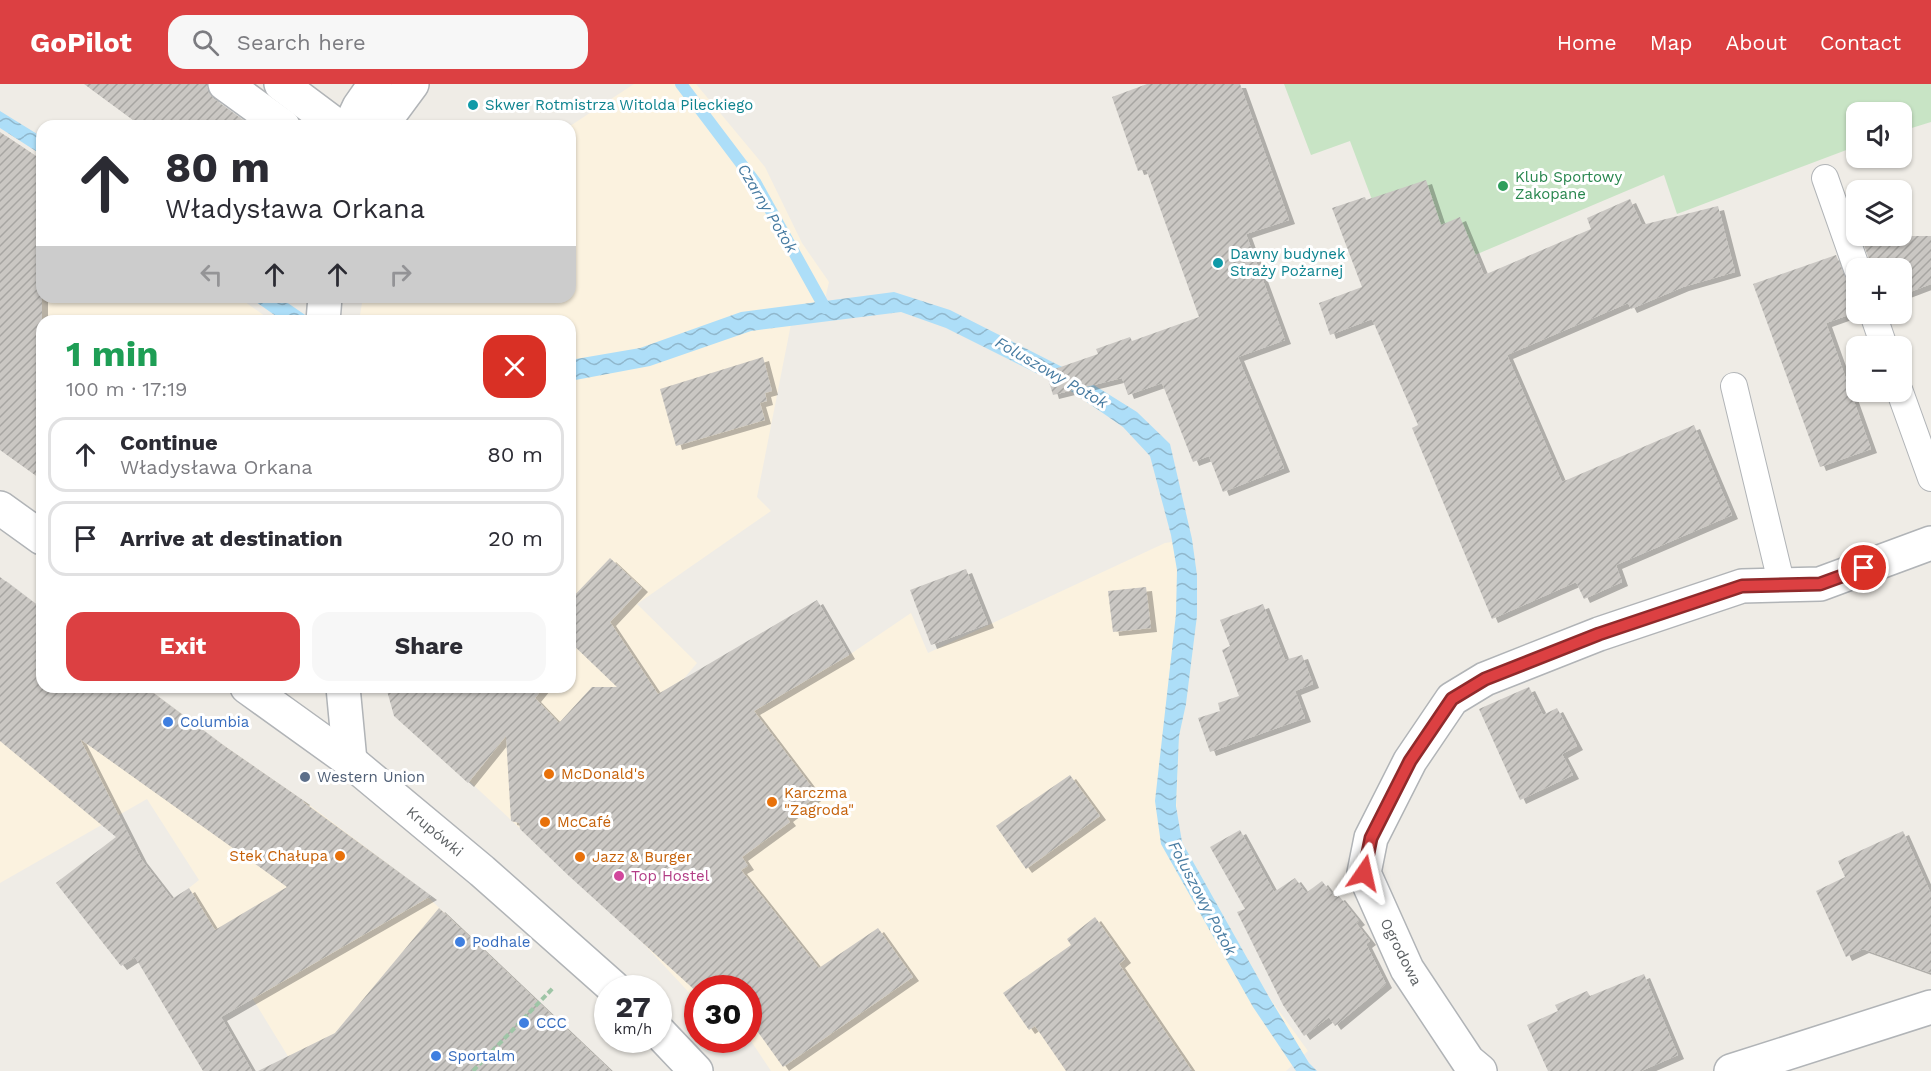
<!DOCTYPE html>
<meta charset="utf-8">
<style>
:root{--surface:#fff;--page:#f7f7f7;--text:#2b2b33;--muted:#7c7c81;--line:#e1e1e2;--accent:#dc4042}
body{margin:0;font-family:"Work Sans",sans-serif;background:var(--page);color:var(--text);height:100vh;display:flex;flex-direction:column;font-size:22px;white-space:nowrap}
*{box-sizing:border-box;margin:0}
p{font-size:20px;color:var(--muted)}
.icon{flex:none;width:33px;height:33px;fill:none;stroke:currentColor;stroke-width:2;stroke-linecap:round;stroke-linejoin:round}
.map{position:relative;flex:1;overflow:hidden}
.details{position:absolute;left:36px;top:231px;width:540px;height:378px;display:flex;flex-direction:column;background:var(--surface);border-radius:18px;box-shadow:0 2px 4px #0004}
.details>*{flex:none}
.top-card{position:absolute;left:36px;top:36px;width:540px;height:183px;border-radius:18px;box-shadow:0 2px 4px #0004;background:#fff;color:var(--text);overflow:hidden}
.fabs{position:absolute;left:1846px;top:18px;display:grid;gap:12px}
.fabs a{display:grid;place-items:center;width:66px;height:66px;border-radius:12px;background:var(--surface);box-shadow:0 2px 4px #0004;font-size:30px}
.speed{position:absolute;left:594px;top:891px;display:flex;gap:12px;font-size:30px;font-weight:700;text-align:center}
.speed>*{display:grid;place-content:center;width:78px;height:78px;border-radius:50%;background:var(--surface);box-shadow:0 2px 4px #0004;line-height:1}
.speed small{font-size:15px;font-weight:400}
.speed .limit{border:9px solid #d22;background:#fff;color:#111}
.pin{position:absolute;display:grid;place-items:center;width:51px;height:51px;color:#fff;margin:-26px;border:3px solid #fff;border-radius:50%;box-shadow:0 2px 6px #0007}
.me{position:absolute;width:66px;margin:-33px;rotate:11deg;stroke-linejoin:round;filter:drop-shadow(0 0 4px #0008)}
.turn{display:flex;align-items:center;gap:21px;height:126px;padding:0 30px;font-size:27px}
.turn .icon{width:78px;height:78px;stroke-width:2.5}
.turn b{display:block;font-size:42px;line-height:51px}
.lanes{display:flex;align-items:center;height:57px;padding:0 30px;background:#0003;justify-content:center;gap:30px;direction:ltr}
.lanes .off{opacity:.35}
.round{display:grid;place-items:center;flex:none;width:63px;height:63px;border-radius:18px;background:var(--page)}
.head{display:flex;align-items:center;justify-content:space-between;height:102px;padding:0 30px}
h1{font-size:36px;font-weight:700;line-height:45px;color:#1e9e55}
.button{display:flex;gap:12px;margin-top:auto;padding:12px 30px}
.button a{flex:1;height:69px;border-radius:18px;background:var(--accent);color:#fff;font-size:24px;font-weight:700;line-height:69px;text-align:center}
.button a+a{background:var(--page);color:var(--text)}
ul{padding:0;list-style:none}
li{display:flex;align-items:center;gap:18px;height:75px;margin:0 12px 9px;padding:0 18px;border:3px solid var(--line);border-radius:18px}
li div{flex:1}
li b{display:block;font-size:22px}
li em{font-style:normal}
header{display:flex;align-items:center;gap:36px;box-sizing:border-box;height:84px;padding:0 30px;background:var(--accent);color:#fff}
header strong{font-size:28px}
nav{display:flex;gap:33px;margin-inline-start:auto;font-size:21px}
.search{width:420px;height:54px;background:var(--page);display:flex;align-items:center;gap:15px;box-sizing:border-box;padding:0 21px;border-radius:18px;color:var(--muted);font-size:22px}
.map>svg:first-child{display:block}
</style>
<header>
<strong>GoPilot</strong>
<div class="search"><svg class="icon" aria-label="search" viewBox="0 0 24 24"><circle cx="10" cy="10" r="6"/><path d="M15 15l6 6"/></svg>Search here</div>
<nav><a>Home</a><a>Map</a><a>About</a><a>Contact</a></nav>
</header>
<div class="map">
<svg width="1931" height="987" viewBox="0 0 1931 987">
<defs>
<pattern id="water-waves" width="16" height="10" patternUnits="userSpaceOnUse" patternTransform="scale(1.5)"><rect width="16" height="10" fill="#addef8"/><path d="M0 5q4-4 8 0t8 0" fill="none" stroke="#90b7cc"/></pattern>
<pattern id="building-hatch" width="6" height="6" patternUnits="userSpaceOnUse" patternTransform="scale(1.5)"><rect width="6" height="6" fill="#cac7c3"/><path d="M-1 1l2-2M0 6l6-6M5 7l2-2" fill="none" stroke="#a7a5a2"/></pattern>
<filter id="shadow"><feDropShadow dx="6" dy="4" stdDeviation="0" flood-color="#0004"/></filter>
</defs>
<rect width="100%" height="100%" fill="#efece6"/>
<path fill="#fbf2df" d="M634 0H696L765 83 802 159 829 198 821 233 791 240 757 413 771 427 637 520 697 579 671 610 715 650 849 571 911 529 928 569 1165 459 1192 455 1197 491V532L1186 620 1179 652 1176 747 1269 913 1308 967 1286 987H771L749 954 748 904H698L697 917 641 857 467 695 390 603H570V237H359L363 213H570V42Z
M0 48 42 76V213H238L272 237H42L0 366Z
M0 493 42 603H145L213 654 304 717 413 799 611 987H297L213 850 200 822 189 804 199 796 147 715 0 799Z"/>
<path fill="#c8e4c5" d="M1284 0H1931V38L1902 47V28H1857V62L1677 130 1664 91 1404 201 1350 57 1311 71Z"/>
<path fill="url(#water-waves)" d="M0 27 42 53V71L0 44Z
M894 208 950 226 1076 290 1137 328 1170 360 1192 455 1197 491V532L1186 620 1179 652 1176 722 1182 758 1269 913 1309 979 1317 987H1296L1253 923 1161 760 1155 717 1176 530 1177 486 1171 451 1150 372 1123 343 1068 305 946 244 901 228 751 247 650 282 570 297V276L640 264 741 228Z
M249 213H279L314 237H283Z"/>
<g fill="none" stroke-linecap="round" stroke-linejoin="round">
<path stroke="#addef8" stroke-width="12" d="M681 0 755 98 825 224"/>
</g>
<path fill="url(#building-hatch)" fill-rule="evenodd" filter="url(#shadow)" d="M84 0H207L208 8 214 15 251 42H141Z
M1147 0H1240L1289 136 1246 150 1285 256 1238 273 1284 384 1223 408 1209 372 1193 378 1162 299 1128 311 1122 294 1053 311 1046 288 1098 270 1096 265 1130 253 1132 257 1199 233 1146 85 1138 87 1112 13Z
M0 48 42 76V396L0 366Z
M1426 96 1441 141 1460 133 1484 191 1591 145 1587 134 1630 115 1642 141 1718 122 1735 188 1683 203 1631 225 1628 219 1507 271 1562 398 1694 341 1732 431 1616 481 1622 498 1584 515 1576 498 1492 535 1412 344 1418 341 1372 235 1330 251 1319 219 1362 203 1332 124 1365 113 1366 116Z
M1890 152H1931V200L1902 211V184H1872L1864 161Z
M1836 171 1847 196 1857 200V228L1826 239 1871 365 1820 383 1753 200Z
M763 273 772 307 765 309 767 317 760 319 765 336 676 362 660 305Z
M610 474 642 504 610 538 658 610 817 516 849 571 754 627 818 711 787 734 790 738 742 773 748 782 741 786 819 884 878 844 913 893 783 983 748 934V904H698V909L569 792 520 745 519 739 511 737 506 652 468 699 394 632 386 603H544L535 614 559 639 592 603H617L570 558V516Z
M966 485 988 540 931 561 910 506Z
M0 493 42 525V603H145L220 659 304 717 303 718 431 812 221 933 252 987H203L135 873 121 882 56 799 116 753 0 657ZM80 655 261 784 287 803 215 846 189 804 172 815 141 775Z
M1146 503 1151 544 1113 548 1108 507Z
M1263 520 1285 576 1302 571 1313 600 1295 607 1305 634 1210 668 1198 634 1220 627 1218 619 1239 612 1222 566 1230 562 1220 536Z
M1529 603 1543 631 1557 624 1577 662 1562 670 1573 691 1520 716 1479 625Z
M1070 691 1100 732 1026 785 996 742Z
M1240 746 1274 808 1295 794 1306 809 1322 797 1335 814 1339 812 1359 837 1356 839 1370 857 1366 860 1386 900 1335 942 1329 933 1304 952 1283 921 1237 828 1245 825 1210 763Z
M1903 747 1931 810V889L1863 865 1846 873 1816 807 1845 793 1838 777Z
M439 824 611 987H258L335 949Z
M1095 833 1125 875 1119 880 1192 987H1066L1035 942 1029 946 1003 909 1071 861 1067 855Z
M1644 890 1678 971 1641 987H1548L1527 941 1558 927 1555 921 1587 907 1590 912Z"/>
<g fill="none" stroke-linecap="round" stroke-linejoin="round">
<defs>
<path id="service" d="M1825 94 1857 185
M1873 230 1884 262
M1734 302 1782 502
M1900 308 1931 394"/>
<g id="pedestrian">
<path d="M225 0 283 42"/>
<path d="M281 0 337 42"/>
<path d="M350 42 359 23 375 0"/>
<path d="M381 42 412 0"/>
<path d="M323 237 325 213"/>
<path d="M0 424 42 454"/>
<path id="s1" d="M247 603 350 677 482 787 614 904"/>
<path d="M343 603 350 677"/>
<path d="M658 947 696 987"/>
</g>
<path id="minor" d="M1480 987 1468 977 1407 885 1364 789 1371 754 1410 677 1452 615 1485 595 1599 550 1742 502 1820 500 1931 459
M1731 987 1931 923"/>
</defs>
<use href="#service" stroke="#b1b4b7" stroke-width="28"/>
<use href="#pedestrian" stroke="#b1b4b7" stroke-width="36"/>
<use href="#minor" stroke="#b1b4b7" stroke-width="36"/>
<path stroke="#9ec5a6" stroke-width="4" stroke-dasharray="6 3" stroke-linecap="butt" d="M473 987 554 903"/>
<use href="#service" stroke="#fff" stroke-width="26"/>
<use href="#pedestrian" stroke="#fff" stroke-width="33"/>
<use href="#minor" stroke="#fff" stroke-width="33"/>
</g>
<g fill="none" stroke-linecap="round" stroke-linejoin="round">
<defs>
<path id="route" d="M1364 789 1371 754 1410 677 1452 615 1485 595 1599 550 1742 502 1820 500 1864 484"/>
</defs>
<use href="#route" stroke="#8f2a2b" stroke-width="15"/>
<use href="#route" stroke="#dc4042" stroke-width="10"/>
</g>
<g fill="#0f9aa8" stroke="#fff" stroke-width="2">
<circle cx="473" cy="21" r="6"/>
<circle cx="1218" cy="179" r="6"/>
</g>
<circle fill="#2e9e5b" stroke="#fff" stroke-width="2" cx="1503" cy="102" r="6"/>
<g fill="#3f7fe0" stroke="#fff" stroke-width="2">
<circle cx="168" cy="638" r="6"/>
<circle cx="460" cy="858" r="6"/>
<circle cx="524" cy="939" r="6"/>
<circle cx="436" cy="972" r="6"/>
</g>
<g fill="#e8710a" stroke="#fff" stroke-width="2">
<circle cx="549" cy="690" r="6"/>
<circle cx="772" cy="718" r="6"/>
<circle cx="545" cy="738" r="6"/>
<circle cx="340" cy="772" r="6"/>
<circle cx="580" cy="773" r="6"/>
</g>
<circle fill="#5c6f8a" stroke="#fff" stroke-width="2" cx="305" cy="693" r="6"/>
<circle fill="#d1479c" stroke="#fff" stroke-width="2" cx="619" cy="792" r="6"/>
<g text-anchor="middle" stroke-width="6" stroke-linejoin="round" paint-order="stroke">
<g font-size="15" fill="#0d838f" stroke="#fff" text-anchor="start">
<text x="485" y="26">Skwer Rotmistrza Witolda Pileckiego</text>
<text x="1230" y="175">Dawny budynek<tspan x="1230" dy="17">Straży Pożarnej</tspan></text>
</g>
<g font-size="15" fill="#27864d" stroke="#fff" text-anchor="start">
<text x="1515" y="98">Klub Sportowy<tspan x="1515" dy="17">Zakopane</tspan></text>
</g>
<g font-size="15" fill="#366cbe" stroke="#fff" text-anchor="start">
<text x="180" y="643">Columbia</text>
<text x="472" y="863">Podhale</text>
<text x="536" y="944">CCC</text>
<text x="448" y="977">Sportalm</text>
</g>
<g font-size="15" fill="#c56008" stroke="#fff" text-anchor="start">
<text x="561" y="695">McDonald's</text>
<text x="784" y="714">Karczma<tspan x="784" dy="17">"Zagroda"</tspan></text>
<text x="557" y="743">McCafé</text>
<text x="328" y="777" text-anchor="end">Stek Chałupa</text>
<text x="592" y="778">Jazz &amp; Burger</text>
</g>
<g font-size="15" fill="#4e5e75" stroke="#fff" text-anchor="start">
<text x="317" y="698">Western Union</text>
</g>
<g font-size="15" fill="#5e6265" stroke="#fff">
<text dy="5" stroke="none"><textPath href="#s1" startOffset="237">Krupówki</textPath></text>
<text transform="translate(1401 868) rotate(63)" y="5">Ogrodowa</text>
</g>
<g font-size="15" fill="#b23c85" stroke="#fff" text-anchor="start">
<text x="631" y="797">Top Hostel</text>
</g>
<g font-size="16" font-style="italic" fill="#477ba1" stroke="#fff">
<text transform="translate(768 124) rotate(59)" y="6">Czarny Potok</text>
<text transform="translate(1052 288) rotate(30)" y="6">Foluszowy Potok</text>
<text transform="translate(1203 814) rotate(62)" y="6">Foluszowy Potok</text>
</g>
</g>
</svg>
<div class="fabs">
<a><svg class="icon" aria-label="sound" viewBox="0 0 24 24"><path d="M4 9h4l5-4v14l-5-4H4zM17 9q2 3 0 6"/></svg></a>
<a><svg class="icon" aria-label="layers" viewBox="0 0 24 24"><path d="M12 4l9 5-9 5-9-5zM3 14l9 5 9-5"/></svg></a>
<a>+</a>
<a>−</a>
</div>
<div class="speed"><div>27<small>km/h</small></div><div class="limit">30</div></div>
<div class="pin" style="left:1864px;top:484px;background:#d93025"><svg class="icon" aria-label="arrive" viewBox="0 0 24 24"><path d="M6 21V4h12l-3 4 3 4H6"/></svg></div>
<svg class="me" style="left:1364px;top:789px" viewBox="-20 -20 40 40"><path d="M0-17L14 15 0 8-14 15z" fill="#dc4042" stroke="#fff" stroke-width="4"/></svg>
<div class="top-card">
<div class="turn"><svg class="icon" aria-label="ahead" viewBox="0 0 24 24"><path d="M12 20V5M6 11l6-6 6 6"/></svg><div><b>80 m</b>Władysława Orkana</div></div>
<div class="lanes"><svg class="icon off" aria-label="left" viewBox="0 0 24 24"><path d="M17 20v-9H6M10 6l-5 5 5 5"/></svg><svg class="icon" aria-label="ahead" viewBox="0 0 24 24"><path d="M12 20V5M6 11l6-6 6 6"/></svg><svg class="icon" aria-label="ahead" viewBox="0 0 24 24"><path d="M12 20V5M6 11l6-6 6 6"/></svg><svg class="icon off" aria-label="right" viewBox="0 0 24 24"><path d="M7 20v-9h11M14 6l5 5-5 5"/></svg></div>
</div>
<section class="details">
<div class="head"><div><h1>1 min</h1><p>100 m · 17:19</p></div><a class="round" style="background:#d93025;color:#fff"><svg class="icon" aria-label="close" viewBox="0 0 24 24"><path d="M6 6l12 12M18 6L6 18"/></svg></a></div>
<ul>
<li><svg class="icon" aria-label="ahead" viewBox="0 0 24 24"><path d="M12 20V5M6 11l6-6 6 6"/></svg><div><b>Continue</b><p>Władysława Orkana</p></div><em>80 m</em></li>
<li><svg class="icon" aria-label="arrive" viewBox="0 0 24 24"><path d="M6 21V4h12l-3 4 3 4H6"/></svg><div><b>Arrive at destination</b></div><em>20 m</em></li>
</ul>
<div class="button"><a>Exit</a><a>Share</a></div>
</section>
</div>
